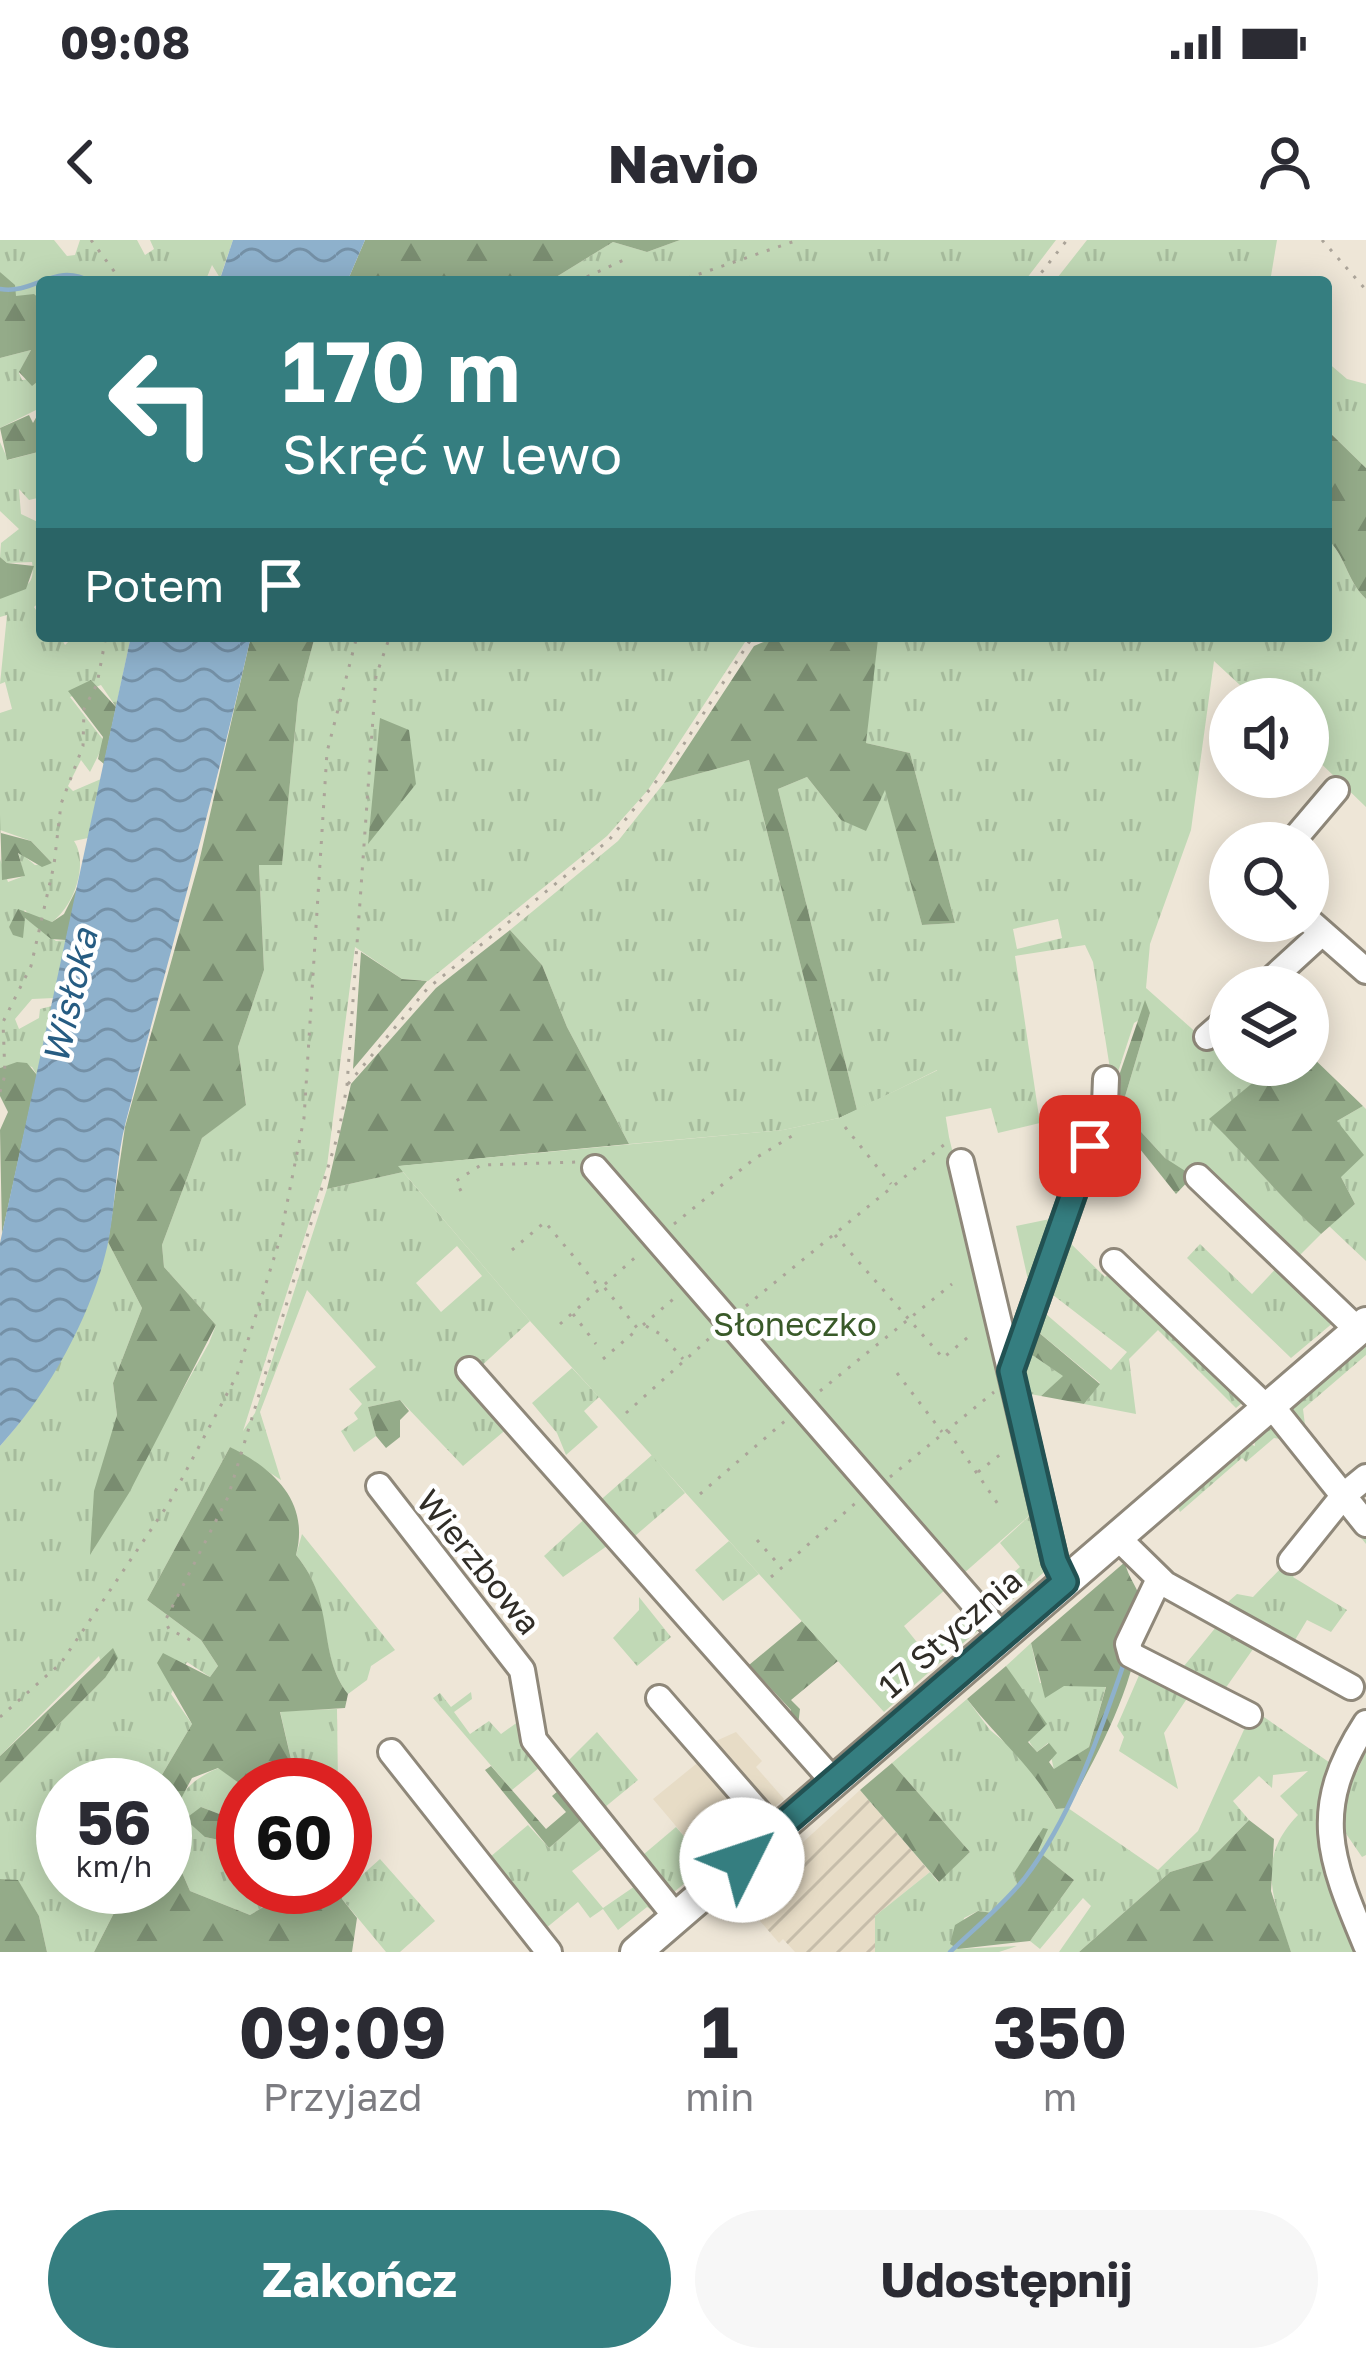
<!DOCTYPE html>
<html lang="pl">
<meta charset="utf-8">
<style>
:root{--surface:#fff;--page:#f7f7f7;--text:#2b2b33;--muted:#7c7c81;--accent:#357e80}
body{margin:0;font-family:"Golos Text",sans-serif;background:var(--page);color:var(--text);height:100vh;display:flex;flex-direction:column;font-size:45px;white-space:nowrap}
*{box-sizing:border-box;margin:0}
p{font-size:39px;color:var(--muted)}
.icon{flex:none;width:66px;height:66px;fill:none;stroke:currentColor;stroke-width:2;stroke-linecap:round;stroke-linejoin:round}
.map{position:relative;height:1712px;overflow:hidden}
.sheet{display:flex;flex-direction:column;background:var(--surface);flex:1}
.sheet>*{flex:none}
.guide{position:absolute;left:36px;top:36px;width:1296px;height:366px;border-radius:12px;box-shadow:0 6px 30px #0003;background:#357e80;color:#fff;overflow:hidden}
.fabs{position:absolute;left:1209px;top:438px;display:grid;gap:24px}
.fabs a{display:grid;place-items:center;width:120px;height:120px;border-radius:50%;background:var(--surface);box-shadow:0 6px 30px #0003;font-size:60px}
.speed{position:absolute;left:36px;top:1518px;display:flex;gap:24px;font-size:60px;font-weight:700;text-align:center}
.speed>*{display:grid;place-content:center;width:156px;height:156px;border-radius:50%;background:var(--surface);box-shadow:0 6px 30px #0003;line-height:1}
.speed small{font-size:30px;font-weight:400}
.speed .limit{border:18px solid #d22;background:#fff;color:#111}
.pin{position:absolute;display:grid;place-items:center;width:102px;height:102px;color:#fff;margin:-51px;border-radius:24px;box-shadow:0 6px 18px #0006}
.me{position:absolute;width:132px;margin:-66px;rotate:49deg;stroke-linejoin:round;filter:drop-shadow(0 0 9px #0008)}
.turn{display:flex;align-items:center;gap:42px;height:252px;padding:0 48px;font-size:54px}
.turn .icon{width:156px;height:156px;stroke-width:2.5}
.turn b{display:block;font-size:84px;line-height:102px}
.then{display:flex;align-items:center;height:114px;padding:0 48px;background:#0003;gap:24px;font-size:45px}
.eta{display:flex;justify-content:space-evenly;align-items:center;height:204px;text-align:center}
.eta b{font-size:72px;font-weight:700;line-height:84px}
.action{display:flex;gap:24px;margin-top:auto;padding:24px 48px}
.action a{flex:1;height:138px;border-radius:72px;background:var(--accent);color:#fff;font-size:48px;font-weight:700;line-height:138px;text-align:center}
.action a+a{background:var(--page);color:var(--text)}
.status{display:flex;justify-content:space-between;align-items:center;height:84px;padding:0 60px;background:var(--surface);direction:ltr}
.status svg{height:33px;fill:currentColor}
header{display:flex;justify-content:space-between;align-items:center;height:156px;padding:0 48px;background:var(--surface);font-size:54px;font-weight:700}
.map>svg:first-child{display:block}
</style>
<div class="status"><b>09:08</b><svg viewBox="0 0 49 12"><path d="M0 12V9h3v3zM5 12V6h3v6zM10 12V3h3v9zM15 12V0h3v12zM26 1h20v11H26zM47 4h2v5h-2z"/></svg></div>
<header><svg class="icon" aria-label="back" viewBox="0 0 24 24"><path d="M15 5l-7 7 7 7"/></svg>Navio<svg class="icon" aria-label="person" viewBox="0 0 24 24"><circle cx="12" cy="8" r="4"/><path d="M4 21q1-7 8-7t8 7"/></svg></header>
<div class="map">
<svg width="1366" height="1712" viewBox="0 0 1366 1712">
<defs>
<pattern id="industrial-furrows" width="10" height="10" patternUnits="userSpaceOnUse" patternTransform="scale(3)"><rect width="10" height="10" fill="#e7dcc6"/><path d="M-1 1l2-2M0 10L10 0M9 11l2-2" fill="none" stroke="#c6bdaa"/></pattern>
<pattern id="grass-tufts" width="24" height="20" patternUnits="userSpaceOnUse" patternTransform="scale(3)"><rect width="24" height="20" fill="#c1d9b6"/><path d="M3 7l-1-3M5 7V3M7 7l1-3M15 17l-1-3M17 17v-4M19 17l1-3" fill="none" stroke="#a6bb9c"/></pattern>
<pattern id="forest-firs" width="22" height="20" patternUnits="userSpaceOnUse" patternTransform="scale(3)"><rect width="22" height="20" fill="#94ab89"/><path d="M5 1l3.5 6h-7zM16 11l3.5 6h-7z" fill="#798c70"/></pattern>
<pattern id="water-waves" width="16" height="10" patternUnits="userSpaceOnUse" patternTransform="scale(3)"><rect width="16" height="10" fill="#8eb1cc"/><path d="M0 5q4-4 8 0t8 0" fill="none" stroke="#7490a6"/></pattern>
</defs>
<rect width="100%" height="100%" fill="#eee6d7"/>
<path fill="#e7dcc6" d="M736 1492 762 1521 756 1527 784 1559 708 1624 653 1559 712 1511 707 1505Z"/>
<path fill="url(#industrial-furrows)" d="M860 1550 930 1632 875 1676V1712H795L783 1699 779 1703 741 1659Z"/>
<path fill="url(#grass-tufts)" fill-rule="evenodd" d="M0 0H54L67 16 75 15 80 0H137L145 15 154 9 150 0H233L220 38 212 25 205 42H42V61L34 55 16 57 0 32Z
M680 0H1056L1024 42H548L613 2 647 12Z
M1087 0H1277L1270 42H1054Z
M31 110 19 133 22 140 42 138V167L0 188V118Z
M1326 121 1347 139 1366 144V228L1326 189Z
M0 202 8 220 42 211V257L29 260 19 249 21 274 42 284V360L34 367 42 379V396H60L65 405 74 396H131L116 467 101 445 70 457 105 502 90 532 81 520 68 546 73 551 101 539 88 598 74 601C89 624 74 666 52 682L32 678 25 670 9 687 14 695 25 678 56 701 66 700 54 758 32 759 15 779 19 789 39 778 40 769 52 766 37 835 32 827 17 823 0 828V619L8 642 24 636 18 611 35 625 52 623 31 601 0 590V473L12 469 5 442 0 444 7 375 0 377V359C16 346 37 352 32 322L7 323 0 317 1 303 19 289 0 271Z
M1326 298C1346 315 1346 340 1366 359V567L1308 511V459H1255L1214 421 1191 590 1150 704 1146 748 1253 843 1210 879C1248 918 1281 958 1321 994L1294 1021 1165 918 1121 870 1150 773 1134 783 1117 835H1111L1093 722 1085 705 1015 716 1040 883 998 893 991 868 945 877 937 830 857 870 778 549 807 537 841 580 885 548 922 685 955 683 910 513 866 503 875 396H1326ZM1058 679 1062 698 1017 709 1013 689Z
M315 396H749L648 550 607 596 428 741 402 739 355 707 327 926 243 1191 255 1173 327 949 403 932 530 1081 477 1130 509 1187 463 1226 400 1160 368 1167 376 1196 354 1212 341 1191 358 1179 354 1173 362 1164 349 1149 376 1127 307 1050 260 1172 281 1240 230 1207 147 1360 201 1400 218 1426 210 1437 187 1422 171 1454 192 1484 156 1545H63V1647H138L115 1671 94 1712H47L39 1676 18 1641 0 1639V1543L105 1438 99 1416 0 1516V1206C52 1149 85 1075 108 1002L142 1068 113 1143 117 1175 92 1312 209 1103 216 1085 164 1027 162 1005 202 898 246 864 238 807 264 730 259 624H282L298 460ZM457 1006 482 1036 441 1072 416 1043Z
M749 520 839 878 783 890 629 904 567 787 542 725 510 690 618 601 664 543Z
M1363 866 1366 869V1021L1329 986 1355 964 1341 937 1337 881Z
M1050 979 1052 995 1032 1058 1016 986Z
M1064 997 1105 1037 1114 1028 1249 1157 1236 1168 1158 1090 1129 1119 1136 1174 1084 1164 1100 1143 1031 1086ZM1053 1055 1127 1112 1111 1130 1046 1074Z
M1200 1004 1252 1054 1283 1021 1340 1077 1291 1118 1187 1018Z
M1366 1095V1115L1303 1169 1305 1185 1342 1238 1288 1171 1290 1162Z
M1022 1108 1064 1136 1041 1156 1019 1152Z
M572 1128 599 1157 584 1171 598 1187 566 1215 557 1193 532 1163Z
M1272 1182 1287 1200 1274 1198 1246 1222 1242 1218 1180 1272 1177 1266 1247 1203 1255 1206 1254 1198Z
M652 1215 685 1253 628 1302 596 1264Z
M1038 1268 1050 1327 991 1378 985 1357 1020 1327 1000 1303Z
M1339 1268 1366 1292V1304L1346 1279 1338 1280 1293 1337 1347 1370 1331 1392 1307 1380 1289 1410 1220 1369 1237 1354 1253 1357Z
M590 1274 614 1301 563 1337 544 1316Z
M302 1294 395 1410 371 1426 367 1440 348 1454C316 1412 335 1361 296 1315Z
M729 1301 759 1334 723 1361 695 1330Z
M639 1357 671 1397 637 1426 613 1398 639 1370Z
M972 1367 986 1384 936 1426 923 1409Z
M1221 1381 1258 1402 1220 1456 1133 1405 1184 1426Z
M1031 1403 1040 1443 1106 1446 1089 1507 1054 1530 1048 1503 1037 1512C1016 1490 1023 1452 1006 1426Z
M1140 1433 1192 1451 1164 1493 1178 1549 1119 1511 1124 1497 1117 1486Z
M471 1452 472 1459 454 1472 470 1494 489 1481 501 1494 522 1479 545 1523 512 1550 433 1458 440 1453 451 1467Z
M967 1459 990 1490 1025 1519 1056 1569 1068 1568 1158 1630 1198 1591 1252 1472 1264 1477 1336 1527 1329 1549 1364 1712H1291C1273 1659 1255 1619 1298 1575L1280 1556 1308 1531 1273 1535 1272 1548 1259 1536 1233 1561 1249 1580 1210 1620 1170 1632 1079 1712H1059L1091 1666 1083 1658 1040 1709 1030 1701 1074 1640 1034 1608 1014 1633 1018 1648 993 1673 978 1671 964 1678 958 1709 1017 1706 999 1712H875V1676L930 1632 938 1642 970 1612 892 1523Z
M337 1469 338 1545H297L280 1471Z
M597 1492 638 1540 599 1572 562 1527Z
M1366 1511V1615L1362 1617 1338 1582 1345 1530 1356 1534Z
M219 1528 243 1546V1583L201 1567 205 1597 243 1605V1647H266L265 1666 250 1675 190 1651 177 1621 165 1626C165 1580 174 1545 219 1528Z
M587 1575 609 1603 572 1631 603 1668 641 1642 659 1665 653 1671 647 1667 618 1690 603 1669 590 1678 578 1662 540 1693 484 1622 528 1585 549 1608Z
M676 1587 708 1624 668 1657 637 1620Z
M380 1619 435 1681 400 1712H386L342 1659V1653Z"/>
<path fill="url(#forest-firs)" d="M365 0H680L647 12 613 2 548 42H347Z
M0 32 15 45 16 56 34 54 42 61V138L32 146 19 132 31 110 0 118Z
M42 167V211L7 220 0 188 29 175 33 183Z
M1326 189 1366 228V359C1346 340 1346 315 1326 298Z
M0 317 7 323 34 326 26 349 0 359Z
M251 396H315L298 460 282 625H259L264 730 238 807 246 865 202 898 162 1005 164 1027 216 1085 129 1253 90 1315 94 1251 117 1175 113 1143 142 1068 108 1002 125 887 199 622Z
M778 396 878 399 866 503 910 513 955 683 922 685 885 550 866 591 841 580 807 537 778 549 857 870 839 878 749 520 664 543 754 406Z
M91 440 116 467 104 524 98 519 103 497 68 451Z
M380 478 409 490 416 544 368 604Z
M0 575 1 593 31 601 52 623 42 627 18 613 25 636 2 640Z
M78 646 66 700 51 699 25 678 23 698 13 695 9 687 18 669 52 682 64 674Z
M510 690 542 725 567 787 629 904 400 926 403 932 327 949 351 844 436 748Z
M361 712 402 739 427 741 353 829Z
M1145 760 1150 773 1121 870 1165 918 1193 936 1176 954 1140 909 1102 932 1090 920Z
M1308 813 1363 866 1337 881 1364 915 1341 937 1355 964 1321 994C1280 958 1248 917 1209 879L1274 825H1308Z
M17 822 27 823 37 835 2 994 0 890 8 872 0 856V828Z
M1031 1086 1100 1144 1084 1164 1041 1156 1063 1136 1022 1108Z
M400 1160 409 1171 400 1180V1197L386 1208 376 1196 368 1167Z
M230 1207C274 1229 310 1262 296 1315 337 1364 316 1412 348 1454L345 1468 280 1472 297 1545 243 1546 218 1528 192 1538 165 1589V1545H156L192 1484 157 1423 163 1413 210 1437 218 1426 201 1400 147 1360Z
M1125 1322C1127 1337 1141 1351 1141 1364 1142 1434 1100 1510 1068 1568L1056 1569C1032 1526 997 1498 967 1459L1006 1426 1047 1484 1028 1502 1037 1512 1049 1503 1057 1513 1049 1522 1054 1529 1089 1507 1106 1447 1064 1446 1045 1458 1031 1403Z
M802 1381 838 1421 791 1460 800 1469 797 1494 790 1488 791 1470 749 1425Z
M113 1408 118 1418 105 1438 0 1543V1516Z
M892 1523 970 1612 939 1642 860 1550Z
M491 1526 546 1589 566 1572 552 1556 564 1546 587 1575 549 1608 485 1530Z
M201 1567 243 1583V1605L205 1597 185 1579Z
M1249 1580 1274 1599 1271 1651 1291 1712H1079L1170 1632 1210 1620Z
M1043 1588 1048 1589 1038 1611 1074 1640 1030 1701 958 1709 950 1704 955 1685 978 1671 993 1673 1018 1648 1014 1633Z
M177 1621 190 1651 250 1675 265 1666 266 1647H341L342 1659 357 1678 352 1712H94L115 1671 138 1647H165V1626Z
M0 1639 18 1640 39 1676 47 1712H0Z"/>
<path fill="#c1d9b6" d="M938 830 949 897 1038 1268 904 1386 936 1426 884 1472 530 1081 398 926 783 890 839 878Z"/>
<path fill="url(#water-waves)" d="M233 0H365L347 42H219Z
M131 396H251C214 559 168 719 126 881 116 919 116 959 109 998 95 1070 50 1152 0 1206V1003Z"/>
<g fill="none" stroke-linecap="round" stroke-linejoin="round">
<path stroke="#8eb1cc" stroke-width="4.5" d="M0 49C35 55 55 21 91 42
M950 1712C975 1688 1003 1665 1024 1639 1071 1578 1098 1498 1123 1426"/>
<defs>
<path id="minor" d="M1291 603 1336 550
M1308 680 1366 731
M1263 747 1322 693
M1207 797 1230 777
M961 922 1055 1321 1065 1342
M595 928 1002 1396
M1198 937 1358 1090
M1114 1022 1266 1167
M469 1130 833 1541
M1011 1131 1105 864 1106 839
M1270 1164 1366 1284
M379 1246 522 1430 534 1500 676 1677
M1117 1297 1165 1344 1351 1447
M1291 1321 1344 1255 1366 1237
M1159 1339 1128 1404 1131 1415 1249 1475
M659 1458 775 1591
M1366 1483C1310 1569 1329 1617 1366 1705
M391 1512 549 1712"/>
<path id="major" d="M636 1712 1366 1083"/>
</defs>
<use href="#minor" stroke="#8f887a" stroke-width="30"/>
<use href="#major" stroke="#8f887a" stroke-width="36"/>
<path stroke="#aba499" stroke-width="3" stroke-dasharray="3 9" stroke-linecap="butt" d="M91 0 122 42
M1322 0 1366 50
M576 42 626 19
M676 42 798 0
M1034 42 1067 0
M348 844 427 749 609 600 675 518 753 396
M0 852 5 835 3 782 31 726 54 625 61 564 83 506 84 469 97 444 106 396
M845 887 891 944
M461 951 456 941 481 925 577 922
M674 984 754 919 792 896
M835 995 943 1118 973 1093
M512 1010 545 982 599 1047
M746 1066 945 904
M573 1074 596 1104
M560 1084 639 1014
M643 1085 678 1055
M646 1086 662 1095 683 1119
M603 1119 638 1089 604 1047
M897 1133 942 1192
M820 1151 952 1044
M626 1173 712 1096
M948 1191 1000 1267
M978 1232 1006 1210
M890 1237 994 1152
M700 1254 785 1181
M757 1300 780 1326
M771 1337 858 1261
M190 1400 169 1389 165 1381 228 1257 339 891 347 845 376 436 390 396
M0 1477 61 1423 169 1263 237 1135 280 999 304 878 327 512 357 396"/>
<use href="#minor" stroke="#fff" stroke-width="24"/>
<use href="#major" stroke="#fff" stroke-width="30"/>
</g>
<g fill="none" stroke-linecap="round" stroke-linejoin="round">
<defs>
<path id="route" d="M742 1620 1065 1342 1055 1321 1011 1131 1090 906"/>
</defs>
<use href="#route" stroke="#225253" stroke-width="30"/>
<use href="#route" stroke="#357e80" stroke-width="21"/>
</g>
<g text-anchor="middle" stroke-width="9" stroke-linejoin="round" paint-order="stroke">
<g font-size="33" fill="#395a29" stroke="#fff">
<text x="795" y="1096">Słoneczko</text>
</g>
<g font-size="33" fill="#302d27" stroke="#fff">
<text transform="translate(479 1322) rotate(51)" y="12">Wierzbowa</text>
<text transform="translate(950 1393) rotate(-41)" y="12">17 Stycznia</text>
</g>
<g font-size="36" font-style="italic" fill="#265c82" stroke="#fff">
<text transform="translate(70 756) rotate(-77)" y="13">Wisłoka</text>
</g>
</g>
</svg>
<div class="fabs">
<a><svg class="icon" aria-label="sound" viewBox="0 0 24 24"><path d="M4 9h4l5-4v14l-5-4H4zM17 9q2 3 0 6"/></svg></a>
<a><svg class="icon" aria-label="search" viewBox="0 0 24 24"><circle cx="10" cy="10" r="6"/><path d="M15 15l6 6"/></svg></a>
<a><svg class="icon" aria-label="layers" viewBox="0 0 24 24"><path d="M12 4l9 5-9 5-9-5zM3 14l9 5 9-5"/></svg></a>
</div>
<div class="speed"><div>56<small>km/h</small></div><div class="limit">60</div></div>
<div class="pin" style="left:1090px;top:906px;background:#d93025"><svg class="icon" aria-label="arrive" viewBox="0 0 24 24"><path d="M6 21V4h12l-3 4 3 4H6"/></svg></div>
<svg class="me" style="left:742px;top:1620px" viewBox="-20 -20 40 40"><circle r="19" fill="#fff"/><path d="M0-13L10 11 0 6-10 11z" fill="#357e80"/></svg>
<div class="guide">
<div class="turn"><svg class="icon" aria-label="left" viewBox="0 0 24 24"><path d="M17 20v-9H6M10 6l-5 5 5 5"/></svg><div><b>170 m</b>Skręć w lewo</div></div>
<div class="then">Potem<svg class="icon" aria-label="arrive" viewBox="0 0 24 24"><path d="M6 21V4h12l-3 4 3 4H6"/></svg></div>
</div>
</div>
<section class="sheet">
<div class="eta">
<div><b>09:09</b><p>Przyjazd</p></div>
<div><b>1</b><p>min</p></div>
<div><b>350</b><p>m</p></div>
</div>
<div class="action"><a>Zakończ</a><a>Udostępnij</a></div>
</section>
